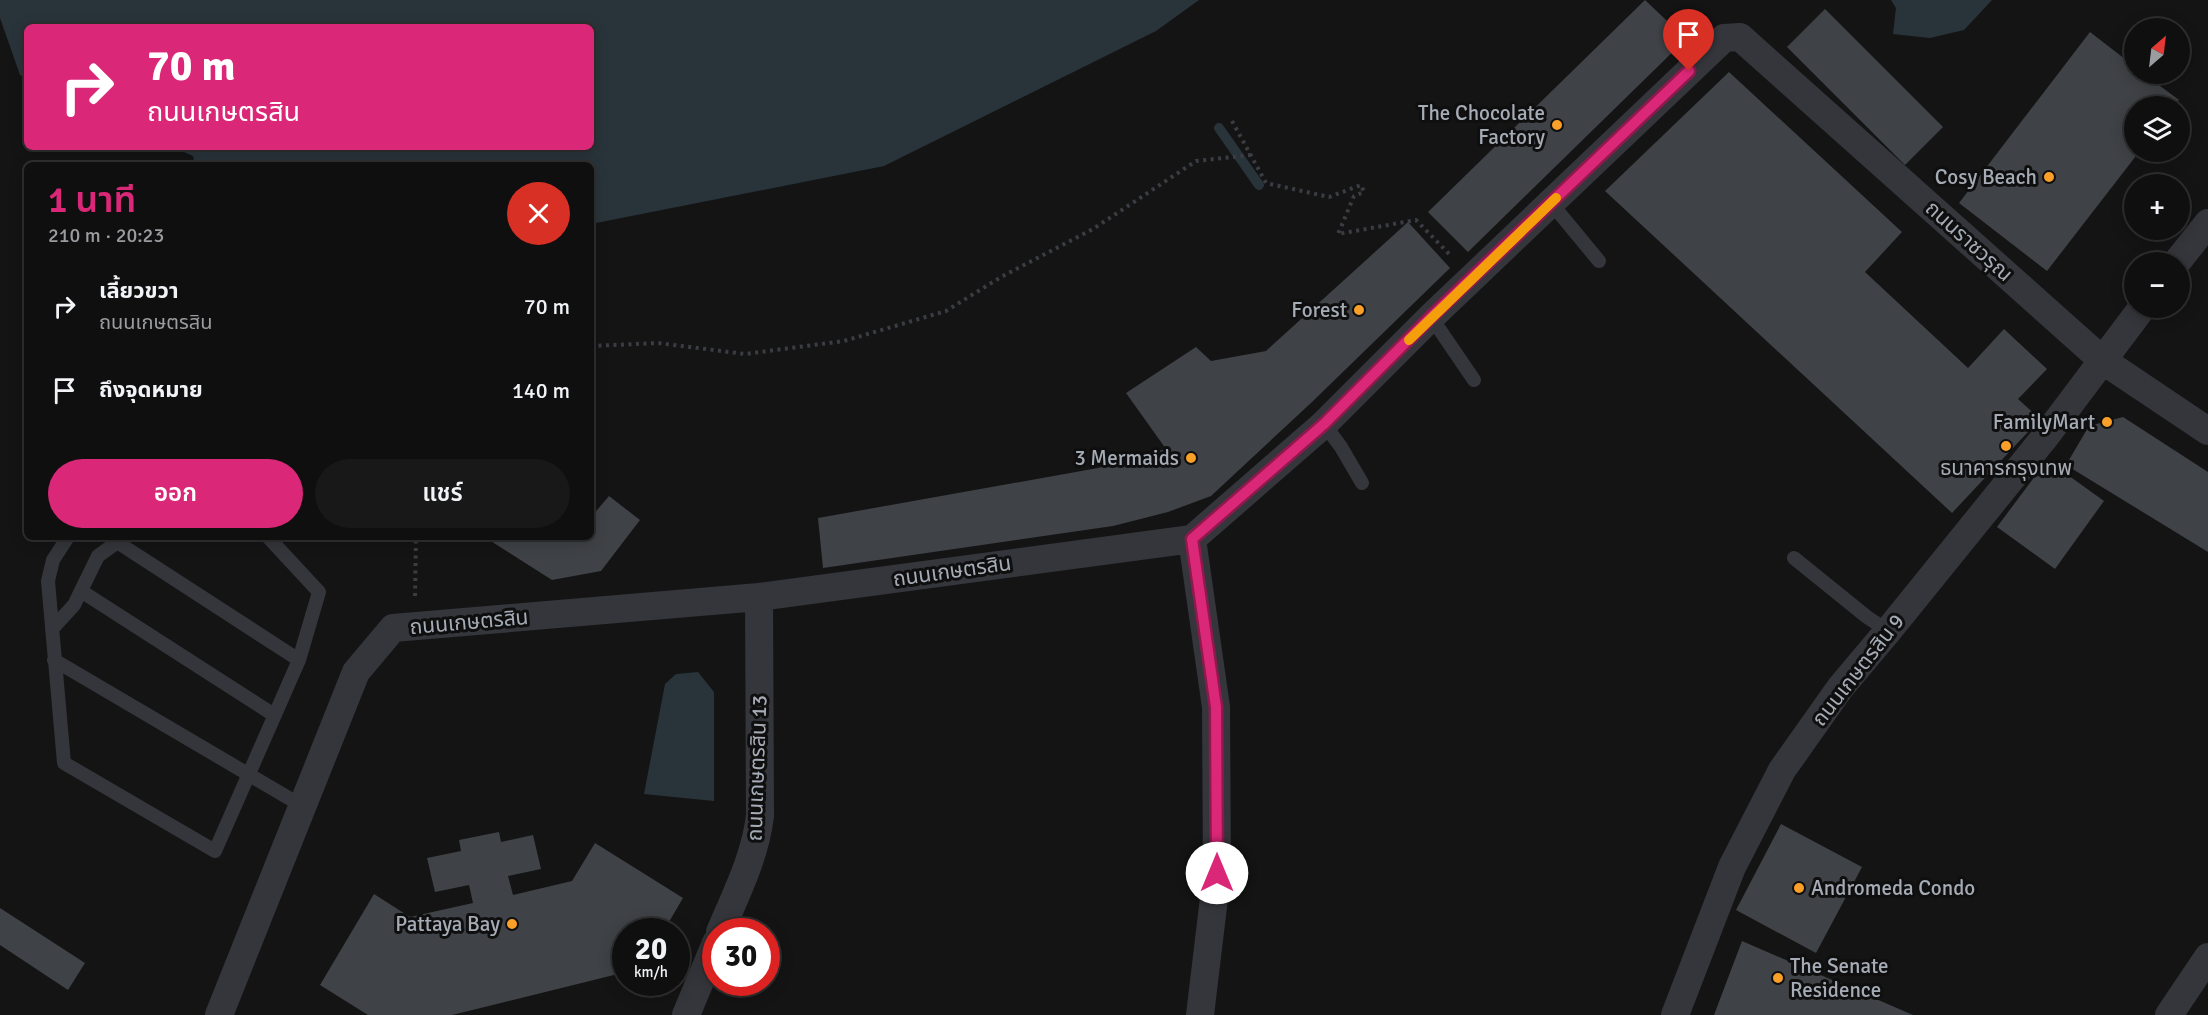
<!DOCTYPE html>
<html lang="th">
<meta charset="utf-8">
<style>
:root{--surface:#0f0f10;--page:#181819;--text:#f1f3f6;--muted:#9b9c9f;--line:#2f2f30;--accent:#db2777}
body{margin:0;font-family:Signika,"Noto Sans Thai",sans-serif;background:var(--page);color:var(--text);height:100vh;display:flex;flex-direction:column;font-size:22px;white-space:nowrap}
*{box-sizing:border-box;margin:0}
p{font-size:20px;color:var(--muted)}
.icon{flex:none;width:33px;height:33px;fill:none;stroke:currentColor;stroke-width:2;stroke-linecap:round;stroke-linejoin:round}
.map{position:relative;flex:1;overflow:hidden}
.sheet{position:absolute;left:24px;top:162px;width:570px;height:378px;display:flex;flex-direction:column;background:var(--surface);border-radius:9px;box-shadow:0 3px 15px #0003,0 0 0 2px var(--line)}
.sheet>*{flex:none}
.top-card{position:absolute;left:24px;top:24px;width:570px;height:126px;border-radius:9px;box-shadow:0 3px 15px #0003,0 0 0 2px var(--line);background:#db2777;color:#fff;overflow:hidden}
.needle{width:39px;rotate:28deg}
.fabs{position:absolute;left:2124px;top:18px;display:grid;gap:12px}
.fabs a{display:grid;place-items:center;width:66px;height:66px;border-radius:50%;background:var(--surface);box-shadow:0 3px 15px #0003,0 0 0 2px var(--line);font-size:30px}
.speed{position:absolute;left:612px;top:918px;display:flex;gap:12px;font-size:30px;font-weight:700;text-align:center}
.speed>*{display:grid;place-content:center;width:78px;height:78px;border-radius:50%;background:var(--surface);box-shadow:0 3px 15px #0003,0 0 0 2px var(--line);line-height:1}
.speed small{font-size:15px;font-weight:400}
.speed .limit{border:9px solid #d22;background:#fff;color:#111}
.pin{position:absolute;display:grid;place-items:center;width:51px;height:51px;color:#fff;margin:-62px -26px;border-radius:50% 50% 50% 0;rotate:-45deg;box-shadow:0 0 6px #0007}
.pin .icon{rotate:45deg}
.me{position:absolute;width:66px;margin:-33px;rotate:0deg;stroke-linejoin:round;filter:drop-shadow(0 0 4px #0008)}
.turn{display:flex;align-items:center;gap:21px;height:126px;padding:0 24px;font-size:27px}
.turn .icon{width:78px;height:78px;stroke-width:2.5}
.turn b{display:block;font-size:42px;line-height:51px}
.round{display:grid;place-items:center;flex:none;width:63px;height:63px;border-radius:32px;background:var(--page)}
.summary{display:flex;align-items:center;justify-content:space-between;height:102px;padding:0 24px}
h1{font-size:36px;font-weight:600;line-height:45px;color:var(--accent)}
.action{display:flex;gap:12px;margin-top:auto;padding:12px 24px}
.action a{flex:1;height:69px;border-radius:36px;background:var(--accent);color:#fff;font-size:24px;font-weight:600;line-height:69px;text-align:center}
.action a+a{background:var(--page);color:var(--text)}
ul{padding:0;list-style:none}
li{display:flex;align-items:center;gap:18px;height:84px;padding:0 24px}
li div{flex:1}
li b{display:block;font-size:22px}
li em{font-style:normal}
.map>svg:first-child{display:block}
</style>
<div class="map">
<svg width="2208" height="1015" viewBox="0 0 2208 1015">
<rect width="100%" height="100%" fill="#141415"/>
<path fill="#29343a" d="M0 0H1199L1156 31 884 166 591 224V165H195L193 156 173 147H591V27H27V78L20 75 0 18Z
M1891 0H1992L1964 30 1930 38 1893 34 1896 8Z
M698 672 714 692V801L644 794 665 684 676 674Z"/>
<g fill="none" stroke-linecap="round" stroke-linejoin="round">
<path stroke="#29343a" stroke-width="10" d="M1219 128 1259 185"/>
</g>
<path fill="#3f4246" d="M1645 0 1686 39 1468 252 1428 212Z
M1825 9 1943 127 1905 165 1787 47Z
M2090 32 2134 66V74H2144L2179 100 2174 106H2134V152H2139L2047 271 1959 203Z
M1729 72 1902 232 1865 272 1968 368 2004 329 2047 369 2018 399 2040 419 1952 513 1605 191Z
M1408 222 1450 268 1312 402 1211 496 1168 512 1113 526 823 568 818 518 1098 468 1166 449 1126 393 1196 347 1211 361 1266 351Z
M2123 417 2208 472V552L2066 465 2089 426Z
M2047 460 2104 501 2055 569 1997 527Z
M609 496 640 520 601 571 552 580 486 538 591 537V517Z
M1781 824 1862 867 1816 953 1736 910Z
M499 832 501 842 533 835 541 869 508 876 513 895 572 881 595 843 683 898 663 932H626V972L452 1015H368L320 985 374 894 410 917 473 903 469 885 435 892 427 858 461 851 459 840Z
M0 908 85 963 68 990 0 945Z
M1742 941 1913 1015H1714Z"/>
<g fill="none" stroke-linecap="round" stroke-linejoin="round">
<path stroke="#3a3d42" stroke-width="4" stroke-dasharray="3 4.5" stroke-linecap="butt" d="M1232 121 1266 183 1329 197 1361 185 1364 192 1354 196 1338 234 1416 220 1451 256
M591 346 658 343 745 354 844 341 946 311 1001 277 1093 229 1196 161 1251 155
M415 596 416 537"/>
<path stroke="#34363b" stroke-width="14" d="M1551 203 1599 261
M1431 317 1474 380
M1324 424 1341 447 1362 483
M68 537 53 560 48 581 64 763 215 851 299 660 319 592 268 537
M117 542 299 660
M1794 558 1867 617 1888 631
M81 591 274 715
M52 629 74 605 98 556 123 538
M54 660 304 807"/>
<path stroke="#34363b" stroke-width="28" d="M2177 262 2208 223
M1192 539 1216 707 1217 873 1200 1015
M720 932C736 894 755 857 760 816L759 597
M219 1015 356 672 393 628 759 597 1192 539 1324 424 1431 317 1724 38 1740 37 2102 360 2208 431
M686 1015 716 943
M1675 1015 1732 867 1782 770 1840 688 1888 631 2045 437 2142 308
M2169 1015 2208 957"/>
</g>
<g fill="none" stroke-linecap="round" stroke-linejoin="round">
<defs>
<path id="route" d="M1217 873 1216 707 1192 539 1324 424 1431 317 1689 71"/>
</defs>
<use href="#route" stroke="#8e194d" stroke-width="15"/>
<use href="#route" stroke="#db2777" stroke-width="10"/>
<path stroke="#f59e0b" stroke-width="10" d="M1409 340 1556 198"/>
</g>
<g fill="#fa9f27" stroke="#0f0f10" stroke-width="2">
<circle cx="1557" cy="125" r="6"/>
<circle cx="2049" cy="177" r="6"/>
<circle cx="1359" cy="310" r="6"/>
<circle cx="2107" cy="422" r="6"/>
<circle cx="2006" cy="446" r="6"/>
<circle cx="1191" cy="458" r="6"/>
<circle cx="1799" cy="888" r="6"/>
<circle cx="512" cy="924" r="6"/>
<circle cx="1778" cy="978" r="6"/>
</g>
<g text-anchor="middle" stroke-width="6" stroke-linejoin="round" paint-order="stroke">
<g font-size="21" fill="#a5acb6" stroke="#0f0f10" text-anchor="end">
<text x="1545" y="120">The Chocolate<tspan x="1545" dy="24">Factory</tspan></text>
<text x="2037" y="184">Cosy Beach</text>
<text x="1347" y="317">Forest</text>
<text x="2095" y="429">FamilyMart</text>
<text x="1179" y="465">3 Mermaids</text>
<text x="2006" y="475" text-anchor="middle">ธนาคารกรุงเทพ</text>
<text x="1811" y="895" text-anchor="start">Andromeda Condo</text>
<text x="500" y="931">Pattaya Bay</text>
<text x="1790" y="973" text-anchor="start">The Senate<tspan x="1790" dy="24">Residence</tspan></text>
</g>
<g font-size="21" fill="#a5acb6" stroke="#0f0f10">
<text transform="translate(1969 241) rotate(42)" y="7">ถนนราชวรุณ</text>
<text transform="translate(952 571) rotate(-8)" y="7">ถนนเกษตรสิน</text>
<text transform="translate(469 622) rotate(-5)" y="7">ถนนเกษตรสิน</text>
<text transform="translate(1858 670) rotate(-52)" y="7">ถนนเกษตรสิน 9</text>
<text transform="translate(757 768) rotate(-88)" y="7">ถนนเกษตรสิน 13</text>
</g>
</g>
</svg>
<div class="fabs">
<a><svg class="needle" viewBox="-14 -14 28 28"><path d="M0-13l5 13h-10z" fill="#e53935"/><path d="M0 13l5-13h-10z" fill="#9b9c9f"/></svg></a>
<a><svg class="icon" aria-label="layers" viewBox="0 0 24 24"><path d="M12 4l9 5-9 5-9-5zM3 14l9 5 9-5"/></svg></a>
<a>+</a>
<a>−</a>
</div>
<div class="speed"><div>20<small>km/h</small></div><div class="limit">30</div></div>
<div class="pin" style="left:1689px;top:71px;background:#d93025"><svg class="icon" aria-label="arrive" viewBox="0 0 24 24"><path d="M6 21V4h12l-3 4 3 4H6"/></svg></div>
<svg class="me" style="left:1217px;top:873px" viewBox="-20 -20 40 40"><circle r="19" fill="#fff"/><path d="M0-13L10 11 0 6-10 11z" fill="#db2777"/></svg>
<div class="top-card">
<div class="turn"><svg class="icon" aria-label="right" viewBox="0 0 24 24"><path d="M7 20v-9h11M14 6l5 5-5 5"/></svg><div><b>70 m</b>ถนนเกษตรสิน</div></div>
</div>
<section class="sheet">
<div class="summary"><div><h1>1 นาที</h1><p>210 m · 20:23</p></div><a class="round" style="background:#d93025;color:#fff"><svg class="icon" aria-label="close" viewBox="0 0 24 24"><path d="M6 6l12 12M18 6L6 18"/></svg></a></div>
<ul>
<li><svg class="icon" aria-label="right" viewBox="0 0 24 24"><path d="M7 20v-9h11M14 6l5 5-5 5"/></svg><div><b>เลี้ยวขวา</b><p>ถนนเกษตรสิน</p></div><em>70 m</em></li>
<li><svg class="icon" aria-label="arrive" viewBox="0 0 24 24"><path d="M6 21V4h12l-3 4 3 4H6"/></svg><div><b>ถึงจุดหมาย</b></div><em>140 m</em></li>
</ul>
<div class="action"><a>ออก</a><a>แชร์</a></div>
</section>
</div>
